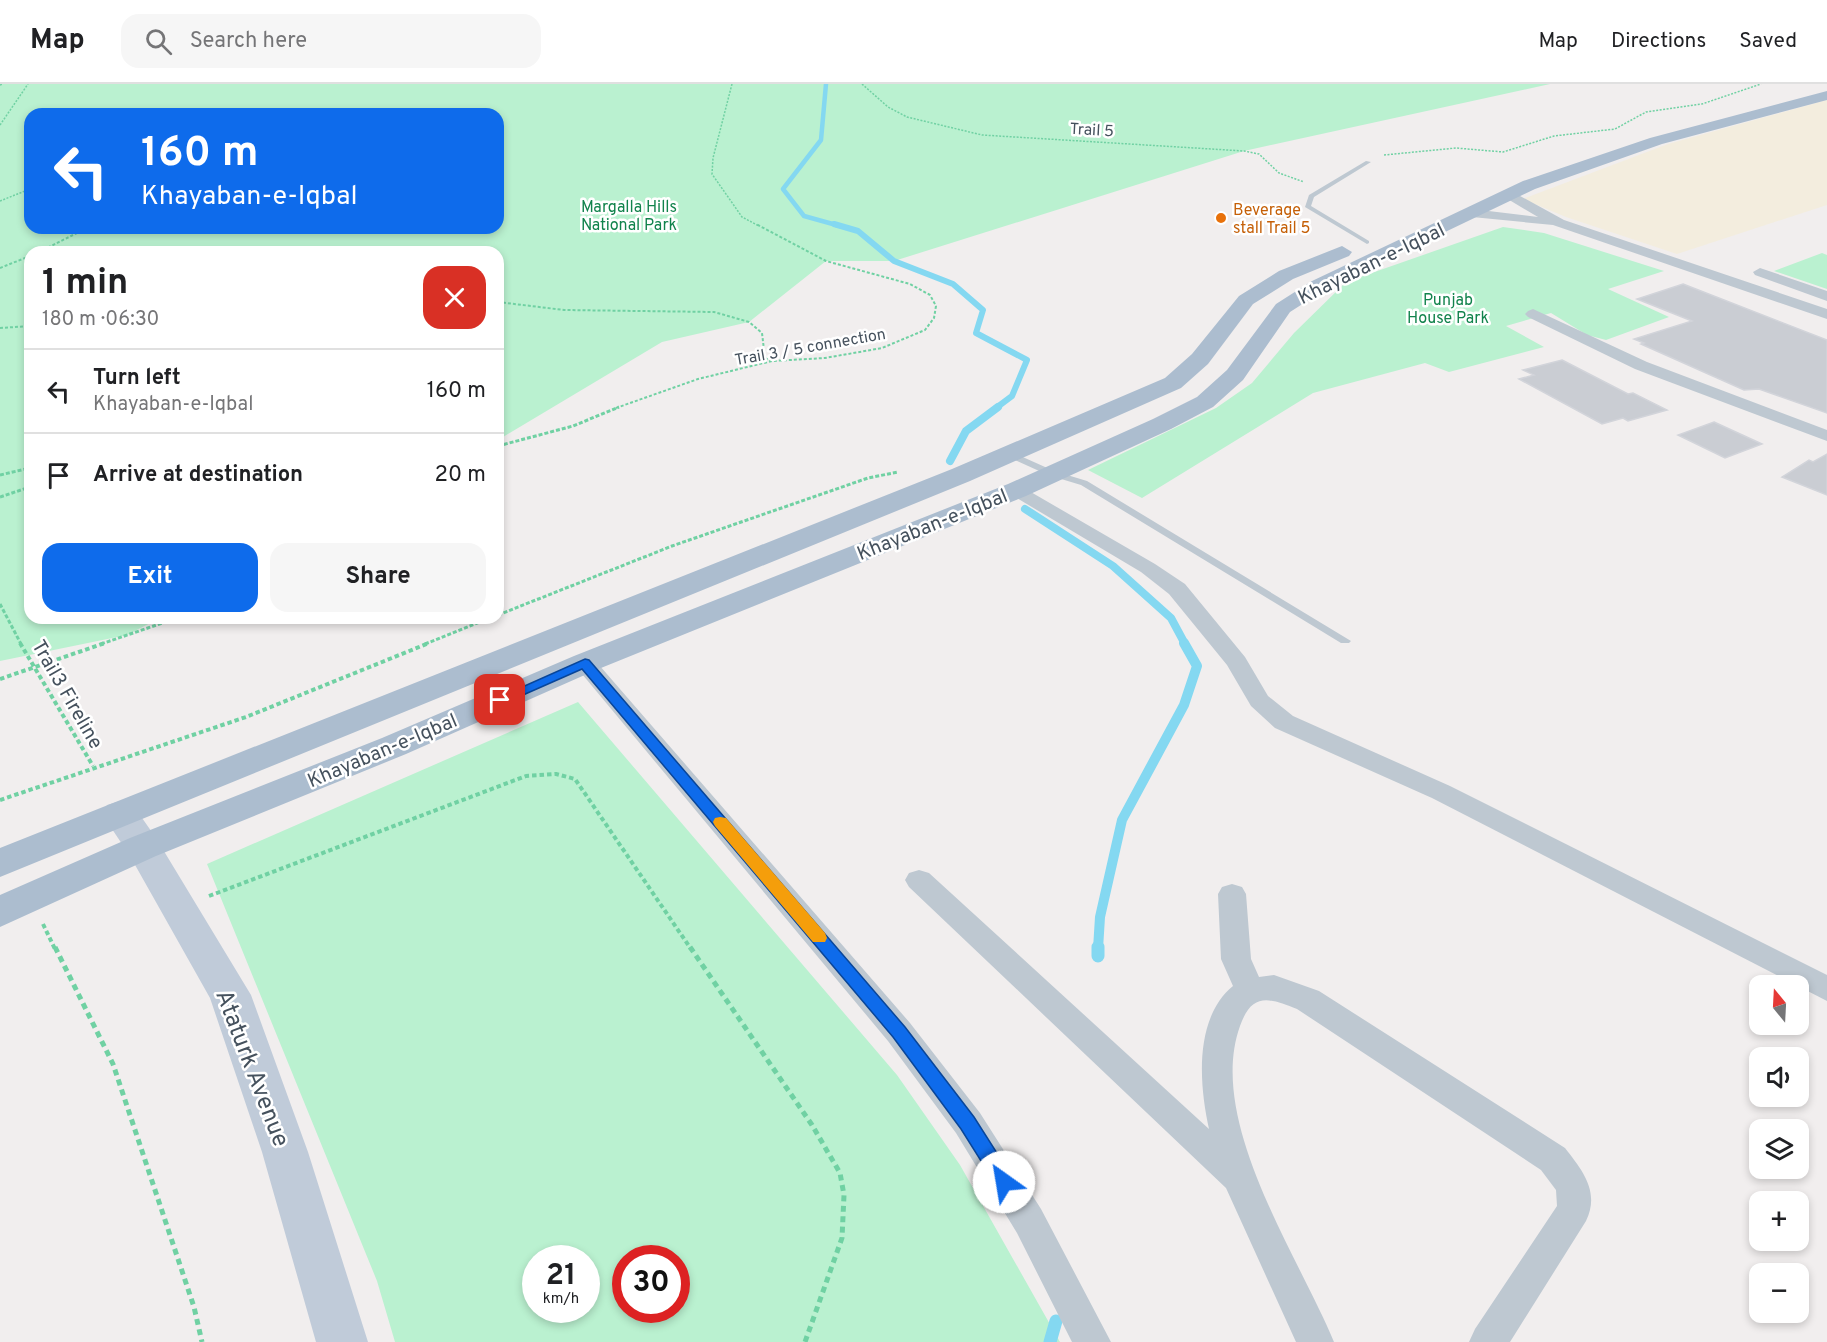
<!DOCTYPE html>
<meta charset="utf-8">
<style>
:root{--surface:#fff;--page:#f6f6f6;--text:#202124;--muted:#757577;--line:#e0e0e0;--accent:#0e6beb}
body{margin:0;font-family:Overpass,sans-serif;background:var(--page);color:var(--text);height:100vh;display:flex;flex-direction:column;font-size:22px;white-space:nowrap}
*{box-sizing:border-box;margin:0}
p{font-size:20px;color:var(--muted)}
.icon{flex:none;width:33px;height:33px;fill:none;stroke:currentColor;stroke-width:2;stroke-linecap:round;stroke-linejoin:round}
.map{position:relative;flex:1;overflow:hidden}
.panel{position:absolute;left:24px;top:162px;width:480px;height:378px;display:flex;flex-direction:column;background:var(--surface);border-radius:18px;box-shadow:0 3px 9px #0003}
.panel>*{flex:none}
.hud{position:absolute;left:24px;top:24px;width:480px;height:126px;border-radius:18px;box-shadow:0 3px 9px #0003;background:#0e6beb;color:#fff;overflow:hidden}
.needle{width:39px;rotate:342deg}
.buttons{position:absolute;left:1749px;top:891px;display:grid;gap:12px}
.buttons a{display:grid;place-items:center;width:60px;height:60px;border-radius:12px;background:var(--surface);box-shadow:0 3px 9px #0003;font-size:30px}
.speed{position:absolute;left:522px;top:1161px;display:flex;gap:12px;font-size:30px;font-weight:700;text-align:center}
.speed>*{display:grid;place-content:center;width:78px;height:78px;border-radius:50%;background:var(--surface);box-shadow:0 3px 9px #0003;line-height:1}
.speed small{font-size:15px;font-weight:400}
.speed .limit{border:9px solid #d22;background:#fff;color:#111}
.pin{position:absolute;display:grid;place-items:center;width:51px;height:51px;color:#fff;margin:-26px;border-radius:12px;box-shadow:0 3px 9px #0006}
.me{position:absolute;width:66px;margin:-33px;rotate:328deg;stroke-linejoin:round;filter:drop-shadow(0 0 4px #0008)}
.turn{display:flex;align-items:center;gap:21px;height:126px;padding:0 18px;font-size:27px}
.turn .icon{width:78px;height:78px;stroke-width:2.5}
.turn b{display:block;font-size:42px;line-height:51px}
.round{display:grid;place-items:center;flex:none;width:63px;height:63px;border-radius:18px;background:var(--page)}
.summary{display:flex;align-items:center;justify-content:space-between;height:102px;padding:0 18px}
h1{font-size:36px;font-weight:700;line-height:45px}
.action{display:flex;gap:12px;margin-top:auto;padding:12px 18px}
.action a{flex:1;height:69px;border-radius:18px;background:var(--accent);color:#fff;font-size:24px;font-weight:700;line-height:69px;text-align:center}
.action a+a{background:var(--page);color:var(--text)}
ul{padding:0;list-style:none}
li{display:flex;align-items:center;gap:18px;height:84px;padding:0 18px;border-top:2px solid var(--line)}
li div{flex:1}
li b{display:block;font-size:22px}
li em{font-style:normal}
header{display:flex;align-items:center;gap:36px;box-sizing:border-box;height:84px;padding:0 30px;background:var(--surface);border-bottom:2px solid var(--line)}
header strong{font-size:28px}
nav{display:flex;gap:33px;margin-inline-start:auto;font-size:21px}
.search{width:420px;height:54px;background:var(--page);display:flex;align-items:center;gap:15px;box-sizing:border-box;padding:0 21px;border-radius:18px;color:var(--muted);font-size:22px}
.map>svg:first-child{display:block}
</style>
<header>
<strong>Map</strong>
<div class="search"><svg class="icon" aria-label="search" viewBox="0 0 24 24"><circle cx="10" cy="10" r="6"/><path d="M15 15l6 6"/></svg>Search here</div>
<nav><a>Map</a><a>Directions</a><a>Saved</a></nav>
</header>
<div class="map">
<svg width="1827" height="1258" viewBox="0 0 1827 1258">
<rect width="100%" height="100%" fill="#f1eeee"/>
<path fill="#baf1d0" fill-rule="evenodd" d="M0 0H1550L1244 67 894 177H826L749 238 662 258 498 356V168H30V534H160L127 551 0 577ZM30 30H498V144H30Z
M1503 143 1544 149 1664 187 1608 205 1669 233 1606 256 1587 251 1551 229 1506 242 1544 263 1449 288 1425 279 1313 309 1142 414 1088 386 1216 324 1252 299 1294 249 1346 198Z
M1822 169 1827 171V205L1774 187Z
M578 618 897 991 960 1081 1060 1258H395L377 1197 207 780ZM586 1174V1226H536V1174ZM626 1174H676V1226H626Z"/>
<path fill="#f3edde" d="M1827 16V121L1677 170 1566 133 1523 115 1668 60Z"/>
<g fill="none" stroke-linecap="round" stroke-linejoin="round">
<path stroke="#84d8f1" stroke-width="4.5" d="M826 0 821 56 783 105 804 132 840 142"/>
<path stroke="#84d8f1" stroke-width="6" d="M834 140 858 147 894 177 953 200 983 226 976 249 1027 276 1012 312 996 324"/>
<path stroke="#84d8f1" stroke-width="8" d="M950 377 966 347 998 323
M1025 425 1113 482 1171 534 1185 560"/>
<path stroke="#84d8f1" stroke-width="10" d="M1098 865 1100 833 1122 736 1184 621 1197 582 1184 559"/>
<path stroke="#84d8f1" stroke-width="13" d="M1098 872V863
M1050 1258 1056 1237"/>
</g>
<path fill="#cacdd3" stroke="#d2d4da" stroke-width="1.5" d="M1683 200 1827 256V329L1759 305 1744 306 1641 260 1644 259 1634 255 1692 237 1637 215Z
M1562 276 1628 310 1633 309 1667 326 1628 337 1623 334 1602 340 1519 295 1534 291 1523 286Z
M1714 338 1762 360 1725 374 1678 351Z
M1827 370V411L1782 393 1809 376 1813 378Z"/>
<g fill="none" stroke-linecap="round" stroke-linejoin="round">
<path stroke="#70d1a3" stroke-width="1.5" stroke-dasharray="2 1.5" stroke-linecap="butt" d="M732 0 713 74 712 90 742 133 759 142
M862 0 888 23 907 33 982 51 1244 67 1259 70 1279 89 1304 98
M0 1 3 0
M0 41 28 0
M1384 71 1456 64 1503 68 1554 52 1615 45 1646 28 1702 20 1761 0
M0 117 30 105"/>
<path stroke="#70d1a3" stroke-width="2" stroke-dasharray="3 2" stroke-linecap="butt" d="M39 168 87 144
M0 184 30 172
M498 218 564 226 714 228 749 238 762 249 765 274 771 277
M0 244 30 242
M616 324 698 295 772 277 825 274 882 264 925 246 934 234 936 222 930 211 910 200 826 177 756 140"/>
<path stroke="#70d1a3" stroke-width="3" stroke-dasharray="4 2" stroke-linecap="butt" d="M498 362 573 342 619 323
M0 391 30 384
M0 413 30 403
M0 520 21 560
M498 531 672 462 868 394 898 388
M101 560 177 534
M425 560 490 534"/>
<path stroke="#70d1a3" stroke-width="4" stroke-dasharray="4.5 3" stroke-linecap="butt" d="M20 559 93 682
M0 595 105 559
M0 716 246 633 429 559
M209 812 526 692 556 690 575 695 691 865
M43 840 55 865"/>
<path stroke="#70d1a3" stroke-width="5" stroke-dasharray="6 4.5" stroke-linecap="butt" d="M55 863 113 980 194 1223 202 1258
M690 863 812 1041 840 1089 844 1111 842 1154 805 1258"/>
<path fill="#bec8d1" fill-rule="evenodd" d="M1366 77 1371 78 1314 113 1311 122 1369 157V159L1367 160 1305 123 1309 111Z
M1009 367 1054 387 1087 397 1351 557 1349 559H1341L1081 401 1048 391 1006 372V368Z"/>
<path fill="#bec8d1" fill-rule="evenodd" d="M1511 107 1564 136 1827 225V235L1553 141 1472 133 1465 129 1472 125 1538 133 1506 114V108Z
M1760 184 1827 207V217L1755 191 1753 188Z
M1533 225 1647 278 1827 346V357L1635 285 1528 233 1525 230 1528 227Z
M1017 400 1155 480 1185 500 1245 573 1268 612 1293 632 1450 702 1827 891V917L1432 714 1275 644 1251 622 1227 581 1169 510 1141 488 1010 410 1007 406 1010 402Z
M585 572 593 574 910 939 980 1029 1041 1125 1111 1258H1072L1017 1149 956 1049 888 957 577 584 574 579 577 574Z
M919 786 929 789 1209 1045C1199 1000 1194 934 1233 902L1221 875 1218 810 1222 803 1232 800 1242 803 1246 810 1251 875 1259 893 1274 891 1319 907 1565 1064C1583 1087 1600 1108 1586 1137L1510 1258H1469L1475 1245 1557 1122 1556 1106 1541 1086 1297 925C1269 914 1252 908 1240 942 1206 1037 1298 1171 1334 1258H1296L1226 1104 909 803 905 796 909 789Z"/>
<path fill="#c0cbd9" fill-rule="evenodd" d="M120 717 133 721 156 754 251 911 308 1068 368 1258H316L262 1068 210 914 130 772 102 730 107 721Z"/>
<path fill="#acbdcf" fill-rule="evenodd" d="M1827 7V16L1662 60 1535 105 1326 205 1290 228 1243 296 1213 323 1171 345 1026 412 596 586 406 670 156 772 0 843V811L130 754 382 654 574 572 1008 400 1153 335 1197 313 1227 286 1276 220 1312 197 1523 97 1650 54Z
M1342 162 1352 168 1349 172 1293 195 1253 220 1208 280 1181 304 970 397 0 793V764L952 385 1165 294 1192 270 1239 212 1279 187Z"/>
</g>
<path fill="#0e6beb" stroke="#094699" stroke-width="1.5" d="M585 575 589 576 905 943 974 1033 1011 1091 1014 1098 1011 1104 1004 1107 998 1104 961 1045 893 953 582 585 505 619 500 620 493 616Z"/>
<path fill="#f59e0b" d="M720 733 726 734 825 849 827 854 825 858H813L715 742 713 738 715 734Z"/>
<circle fill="#e8710a" stroke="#fff" stroke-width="2" cx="1221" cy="134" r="6"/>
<g text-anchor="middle" stroke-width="5" stroke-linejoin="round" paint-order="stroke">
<g font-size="16" fill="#45515d" stroke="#fff">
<text transform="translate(1092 45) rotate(3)" y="6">Trail 5</text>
<text transform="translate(810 262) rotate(-10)" y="6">Trail 3 / 5 connection</text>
</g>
<g font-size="16" fill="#11834c" stroke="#fff">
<text x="629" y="128">Margalla Hills<tspan x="629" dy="18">National Park</tspan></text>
<text x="1448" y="221">Punjab<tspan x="1448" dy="18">House Park</tspan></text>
</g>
<g font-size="16" fill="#c56008" stroke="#fff" text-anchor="start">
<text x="1233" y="131">Beverage<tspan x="1233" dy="18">stall Trail 5</tspan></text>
</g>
<g font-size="20" fill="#45515d" stroke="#fff">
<text transform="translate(1371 179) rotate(-26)" y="7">Khayaban-e-Iqbal</text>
<text transform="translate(932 440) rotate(-22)" y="7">Khayaban-e-Iqbal</text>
<text transform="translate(68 610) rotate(60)" y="7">Trail3 Fireline</text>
<text transform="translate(382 666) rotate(-23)" y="7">Khayaban-e-Iqbal</text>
</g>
<g font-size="24" fill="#45515d" stroke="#fff">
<text transform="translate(253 984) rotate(69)" y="8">Ataturk Avenue</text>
</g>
</g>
</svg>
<div class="buttons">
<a><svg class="needle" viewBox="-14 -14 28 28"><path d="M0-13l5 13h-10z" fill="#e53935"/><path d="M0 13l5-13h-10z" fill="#757577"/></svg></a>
<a><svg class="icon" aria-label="sound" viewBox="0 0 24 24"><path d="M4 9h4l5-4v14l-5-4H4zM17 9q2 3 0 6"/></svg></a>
<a><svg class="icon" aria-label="layers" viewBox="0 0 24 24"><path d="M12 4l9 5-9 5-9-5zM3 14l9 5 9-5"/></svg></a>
<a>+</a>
<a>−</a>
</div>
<div class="speed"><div>21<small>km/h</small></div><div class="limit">30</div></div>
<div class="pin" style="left:500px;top:616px;background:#d93025"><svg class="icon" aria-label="arrive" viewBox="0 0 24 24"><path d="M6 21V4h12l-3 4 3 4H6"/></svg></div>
<svg class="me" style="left:1004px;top:1098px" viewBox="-20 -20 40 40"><circle r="19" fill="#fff"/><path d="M0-13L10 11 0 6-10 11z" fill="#0e6beb"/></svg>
<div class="hud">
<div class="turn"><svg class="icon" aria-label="left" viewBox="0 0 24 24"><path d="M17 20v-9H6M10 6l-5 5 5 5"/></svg><div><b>160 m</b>Khayaban-e-Iqbal</div></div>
</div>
<section class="panel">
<div class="summary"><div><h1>1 min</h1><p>180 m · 06:30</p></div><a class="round" style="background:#d93025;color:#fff"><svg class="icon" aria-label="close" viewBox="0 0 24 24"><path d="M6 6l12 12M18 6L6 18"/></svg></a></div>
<ul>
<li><svg class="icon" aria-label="left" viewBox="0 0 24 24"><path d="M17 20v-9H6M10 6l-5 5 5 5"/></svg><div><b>Turn left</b><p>Khayaban-e-Iqbal</p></div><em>160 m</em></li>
<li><svg class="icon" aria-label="arrive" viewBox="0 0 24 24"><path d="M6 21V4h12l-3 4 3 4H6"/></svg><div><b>Arrive at destination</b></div><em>20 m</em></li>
</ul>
<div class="action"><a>Exit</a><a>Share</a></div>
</section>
</div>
